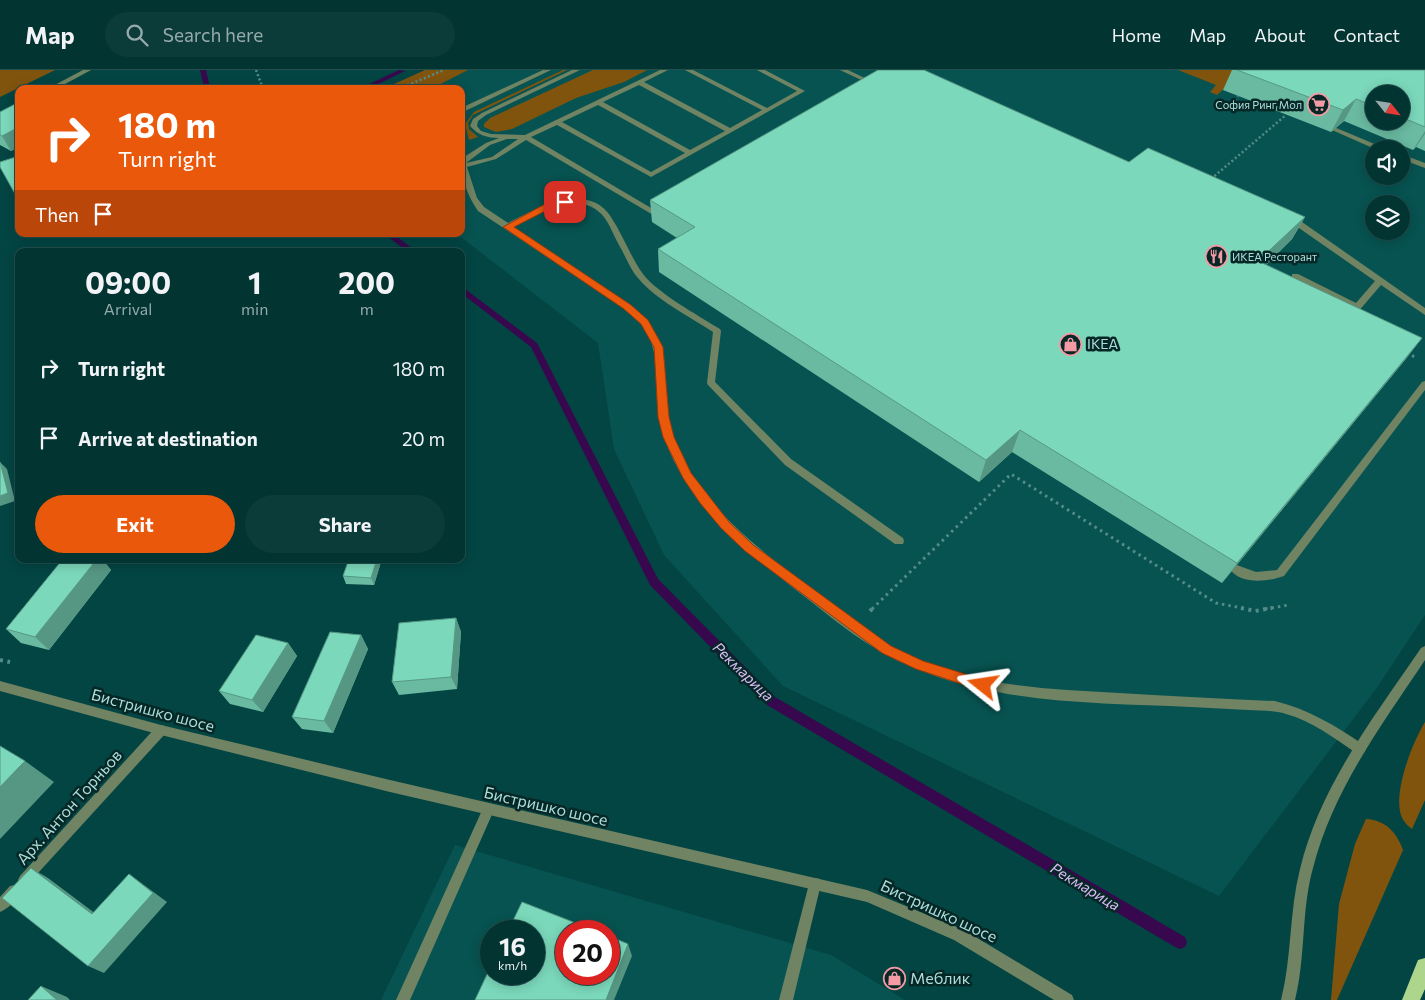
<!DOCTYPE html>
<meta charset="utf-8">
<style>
:root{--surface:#023432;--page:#0c3c3a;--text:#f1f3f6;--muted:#96aaac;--line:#234f4d;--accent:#ea580c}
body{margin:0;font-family:Commissioner,sans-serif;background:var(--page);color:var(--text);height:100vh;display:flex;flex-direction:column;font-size:19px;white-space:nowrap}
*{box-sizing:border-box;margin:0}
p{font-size:16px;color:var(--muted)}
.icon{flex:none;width:28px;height:28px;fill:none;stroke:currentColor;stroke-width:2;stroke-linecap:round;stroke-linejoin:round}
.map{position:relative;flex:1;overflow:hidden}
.sheet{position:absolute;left:15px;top:178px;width:450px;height:315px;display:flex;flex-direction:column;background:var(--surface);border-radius:10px;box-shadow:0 2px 12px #0003,0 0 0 1px var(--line)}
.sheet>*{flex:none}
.hud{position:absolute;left:15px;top:15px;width:450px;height:152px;border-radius:10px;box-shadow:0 2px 12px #0003,0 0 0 1px var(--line);background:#ea580c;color:#fff;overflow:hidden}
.needle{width:32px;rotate:120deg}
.buttons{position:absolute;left:1365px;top:15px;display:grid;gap:10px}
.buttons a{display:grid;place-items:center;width:45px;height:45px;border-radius:50%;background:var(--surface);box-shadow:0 2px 12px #0003,0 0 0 1px var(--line);font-size:25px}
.speed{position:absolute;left:480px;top:850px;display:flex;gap:10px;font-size:25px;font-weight:700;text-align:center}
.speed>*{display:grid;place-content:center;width:65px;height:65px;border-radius:50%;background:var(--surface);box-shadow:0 2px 12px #0003,0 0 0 1px var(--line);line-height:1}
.speed small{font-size:12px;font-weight:400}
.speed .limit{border:8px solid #d22;background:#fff;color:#111}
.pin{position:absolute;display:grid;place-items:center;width:42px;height:42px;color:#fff;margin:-21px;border-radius:10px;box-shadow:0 2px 8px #0006}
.me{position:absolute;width:55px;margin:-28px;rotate:285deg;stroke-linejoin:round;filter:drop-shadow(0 0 4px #0008)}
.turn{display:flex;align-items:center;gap:18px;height:105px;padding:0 20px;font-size:22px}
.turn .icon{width:65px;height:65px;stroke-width:2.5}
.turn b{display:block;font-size:35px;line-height:42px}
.then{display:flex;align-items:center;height:48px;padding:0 20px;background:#0003;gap:10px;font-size:19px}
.eta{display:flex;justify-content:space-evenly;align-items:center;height:85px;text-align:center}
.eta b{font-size:30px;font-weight:700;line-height:35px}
.cta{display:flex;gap:10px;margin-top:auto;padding:10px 20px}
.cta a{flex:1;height:58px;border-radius:30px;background:var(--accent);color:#fff;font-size:20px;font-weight:700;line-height:58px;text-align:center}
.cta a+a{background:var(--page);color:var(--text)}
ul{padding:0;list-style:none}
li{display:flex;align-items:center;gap:15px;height:70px;padding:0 20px}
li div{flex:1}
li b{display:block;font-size:19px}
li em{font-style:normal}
header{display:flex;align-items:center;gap:30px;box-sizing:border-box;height:70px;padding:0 25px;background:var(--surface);border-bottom:1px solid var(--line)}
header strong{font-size:24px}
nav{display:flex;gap:28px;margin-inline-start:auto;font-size:18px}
.search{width:350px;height:45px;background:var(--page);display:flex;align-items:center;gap:12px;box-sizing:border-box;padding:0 18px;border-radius:28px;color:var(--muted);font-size:19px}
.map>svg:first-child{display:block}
</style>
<header>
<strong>Map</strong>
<div class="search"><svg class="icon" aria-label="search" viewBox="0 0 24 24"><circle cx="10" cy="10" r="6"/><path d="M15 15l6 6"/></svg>Search here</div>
<nav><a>Home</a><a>Map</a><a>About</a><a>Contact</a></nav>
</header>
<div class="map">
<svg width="1425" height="930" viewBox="0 0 1425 930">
<rect width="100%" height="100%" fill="#034543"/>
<path fill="#075351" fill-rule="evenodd" d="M468 0H1425V545L1376 619 1219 826 783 616 664 485 614 379 598 273 457 164H461V19H431ZM1374 24H1401V51H1374ZM1374 79H1401V106H1374ZM1374 134H1401V161H1374Z
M455 775 831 885 905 930H381ZM491 861H534V904H491ZM566 861H609V904H566Z"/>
<path fill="#81540e" d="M0 0H55L0 27Z
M425 0H468L431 19H383Z
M563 0H567L473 45 468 53 469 59 478 67 469 70 465 54 474 42Z
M593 0H647L624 12 576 28 512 59 496 62 484 57V54L490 48Z
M1178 0H1245L1217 25 1210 22 1216 15Z
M1425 652V730L1412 759C1409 757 1406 754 1404 751 1389 730 1413 671 1425 652Z
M1366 749C1386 750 1397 763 1403 780L1337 930H1331L1339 834 1355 774Z"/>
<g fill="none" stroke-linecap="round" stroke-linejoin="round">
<path fill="#37084d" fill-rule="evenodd" d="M200 0H206L209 13 213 19H207L203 13Z
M399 0 405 1 368 19H359Z
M384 164H393L416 181H407Z
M461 216 537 273 658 509 775 627 1185 867 1187 872 1185 877 1180 879 1175 877 767 635 650 515 531 277 461 223Z"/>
<path stroke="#538c8a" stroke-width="2.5" stroke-dasharray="2 2.5" stroke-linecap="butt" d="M256 0 263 19
M399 19 444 0
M1230 38 1238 26
M1211 109 1286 45"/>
<path stroke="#538c8a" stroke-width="3" stroke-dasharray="2.5 4" stroke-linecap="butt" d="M1406 283 1415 287
M872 539 1011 404 1216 533 1247 539
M1265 539 1289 535"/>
<path stroke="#538c8a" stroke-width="4" stroke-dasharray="3 4.5" stroke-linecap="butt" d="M1241 538 1255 541 1272 538
M870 541 873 538
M0 590 10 592"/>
<path fill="#708362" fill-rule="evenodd" d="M543 0H551L461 43V38Z
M572 0H580L486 45 478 51 477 56 481 61 491 64 525 65 660 0H668L644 12 730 58 762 40 685 0H693L767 38 797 21 757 0H765L805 21 651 107 557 55 531 67 663 145 664 147 660 149 526 70 496 89 467 97 477 128 484 137 508 153C535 139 588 110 611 147 623 165 630 186 643 204 656 222 699 246 720 259L721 261 715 312 791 389 903 468 904 471 903 474H895L785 395 708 315 707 313 713 262C689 246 656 230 638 208 630 199 625 185 619 175 614 166 610 155 604 147 580 117 538 143 513 157L631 235C644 247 655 258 661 275 666 290 665 306 666 321 667 350 674 377 689 401 717 445 756 477 797 508 835 538 874 571 919 590 983 617 1051 619 1119 623 1171 626 1223 629 1275 631 1308 639 1336 656 1364 675L1366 679 1364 683 1360 684 1356 683C1334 668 1312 651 1286 644 1273 640 1261 641 1248 640 1229 639 1210 638 1191 637 1087 632 976 635 882 582 856 568 832 548 809 530 753 486 690 440 665 370 653 337 663 291 647 263 642 254 633 246 625 239L478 141C466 124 461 106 461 86L464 87 486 73 499 68C487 68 478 65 470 56L473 49 482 43ZM639 15 725 61 690 80 603 32ZM598 35 685 83 651 102 562 52ZM507 69H518L492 87 466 93 490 75Z
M840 0H848L877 14 872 15Z
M1334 57 1384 78 1385 79H1375L1332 60 1331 59Z
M1401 84 1425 93V98L1401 89Z
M1286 145H1292L1425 238V245L1381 215 1357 243H1351L1350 241 1352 238 1292 208V204H1298L1356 233 1375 211 1286 149Z
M1425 311V320L1284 506C1267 512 1240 515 1229 498L1230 495 1234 494 1256 502 1277 500 1422 312Z
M488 734 492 736 494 740 410 930H396L484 736Z
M815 808 820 809 821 814 793 930H779L809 814 810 809Z"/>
<path fill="#708362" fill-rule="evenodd" d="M83 0H91L56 19H47Z
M1425 576V590C1381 656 1333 720 1313 798 1301 841 1306 886 1295 930H1281C1292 887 1289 842 1300 799 1320 716 1374 647 1421 578Z
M161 655 165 656 167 660 165 664 28 814 24 816 20 814 18 810 20 806 157 656Z
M15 815 20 816 21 821C18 829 8 839 0 842V827L10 816Z"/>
<path fill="#708362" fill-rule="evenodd" d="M0 611 161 655 390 710 867 820 964 860 1072 925 1074 930H1054L954 870 867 832 390 722 161 665 0 621Z"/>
<path fill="#add68c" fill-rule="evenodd" d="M1425 888V919L1420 930H1402L1418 890Z"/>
</g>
<path fill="#6abaa1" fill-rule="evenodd" d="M1232 0H1425V81L1416 77 1413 80 1344 51 1331 62 1223 20ZM1374 24H1401V51H1374Z
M19 32V77L11 81 0 75V42Z
M1129 92 1305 147 1292 169 1266 195 1422 268 1405 290 1222 513 1012 382 979 412 659 202 658 179 677 168 652 152 650 130Z
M63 489H102L111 500 49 580 21 573 6 559Z
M349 489H380L381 492 374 515 346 514 343 506Z
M456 548 461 562 457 619 399 625 392 612Z
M361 565 368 579 333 663 302 659 292 647Z
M288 573 297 586 263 642 230 634 219 621Z"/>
<path fill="#569783" d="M1356 29 1344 51 1331 62 1343 40Z
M19 57V77L11 81 2 66Z
M1425 61V64L1416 77 1413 80Z
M1305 147 1292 169 1246 214 1258 191Z
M1422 268 1405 290 1222 513 1237 493Z
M1020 360 1012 382 979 412 986 390Z
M0 392 7 399 15 431 0 436Z
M97 489H102L111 500 49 580 35 567Z
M377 489H380L381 492 374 515 371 508Z
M456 548 461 562 457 619 451 607Z
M361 565 368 579 333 663 324 651Z
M288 573 297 586 263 642 252 630Z
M25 691 54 712 0 769V717Z
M31 798 48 808 108 853 92 844Z
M129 804 167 832 104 903 88 896Z
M628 874 632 886 614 930H606Z
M41 916 67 927 70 930H57Z"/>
<path fill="#7bd8bb" stroke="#569783" d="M878 0H924L1129 92 1148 78 1305 147 1258 191 1422 268 1237 493 1020 360 986 390 658 179 695 157 650 130Z
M1237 0H1425V57L1401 47V24H1374V36L1356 29 1343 40Z
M53 15 60 19H46Z
M19 32V57L2 66 0 65V42Z
M19 86V131L0 97V92Z
M0 392 8 423 0 426Z
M63 489H97L35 567 6 559Z
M349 489H377L371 508 343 506Z
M456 548 451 607 392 612 399 553Z
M330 562 361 565 324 651 292 647Z
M256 565 288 573 252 630 219 621Z
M0 676 25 691 0 717Z
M31 798 92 844 129 804 153 823 88 896 2 828Z
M522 832 596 861H566V904H609V866L628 874 606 930H475L491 896V904H534V861H508Z
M41 916 57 930H28Z"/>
<path fill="#ea580c" stroke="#983908" d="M565 129 569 132 568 133 553 137 514 157 631 235 648 250 663 277 669 347 674 367 691 403 729 452 753 475 891 576 923 591 988 611 989 615 988 619 983 621 916 599 882 583 745 481 721 458 700 433 683 408 663 367 658 347 654 277 641 254 624 239 503 157 547 133Z"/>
<defs>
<symbol id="supermarket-ring" viewBox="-11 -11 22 22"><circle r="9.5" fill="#052827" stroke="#f49aa5" stroke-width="1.5"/><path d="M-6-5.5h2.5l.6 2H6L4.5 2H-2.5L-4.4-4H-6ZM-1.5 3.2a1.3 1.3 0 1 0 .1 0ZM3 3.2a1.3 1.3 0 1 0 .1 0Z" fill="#f49aa5"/></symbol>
<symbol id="restaurant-ring" viewBox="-11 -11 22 22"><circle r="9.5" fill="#052827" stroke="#f49aa5" stroke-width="1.5"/><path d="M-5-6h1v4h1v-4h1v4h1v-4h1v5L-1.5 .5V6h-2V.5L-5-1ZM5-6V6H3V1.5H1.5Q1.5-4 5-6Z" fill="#f49aa5"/></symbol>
<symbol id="shop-ring" viewBox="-11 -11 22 22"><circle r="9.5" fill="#052827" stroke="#f49aa5" stroke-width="1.5"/><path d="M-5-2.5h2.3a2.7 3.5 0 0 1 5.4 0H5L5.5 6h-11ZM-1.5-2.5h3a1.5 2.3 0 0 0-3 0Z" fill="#f49aa5"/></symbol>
</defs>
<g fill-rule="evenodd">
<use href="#supermarket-ring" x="1306" y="22" width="25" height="25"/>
<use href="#restaurant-ring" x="1204" y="174" width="25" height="25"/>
<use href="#shop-ring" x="1058" y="262" width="25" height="25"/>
<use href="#shop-ring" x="882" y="896" width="25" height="25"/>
</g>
<g text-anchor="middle" stroke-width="5" stroke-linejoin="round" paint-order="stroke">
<g font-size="11" fill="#adddda" stroke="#052827" text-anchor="end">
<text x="1302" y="39">София Ринг Мол</text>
<text x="1232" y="191" text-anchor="start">ИКЕА Ресторант</text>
</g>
<g font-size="14" fill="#adddda" stroke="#052827" text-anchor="start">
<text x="1087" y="279">IKEA</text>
</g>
<g font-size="15" font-style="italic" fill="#ddbaf4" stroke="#052827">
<text transform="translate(743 602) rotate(44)" y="5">Рекмарица</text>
<text transform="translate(1085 817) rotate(31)" y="5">Рекмарица</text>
</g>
<g font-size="16" fill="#adddda" stroke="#052827">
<text transform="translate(153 640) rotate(15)" y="6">Бистришко шосе</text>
<text transform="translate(546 736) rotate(13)" y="6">Бистришко шосе</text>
<text transform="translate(69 737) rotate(-48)" y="6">Арх. Антон Торньов</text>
<text transform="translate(939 841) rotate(25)" y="6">Бистришко шосе</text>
</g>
<g font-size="16" fill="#adddda" stroke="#052827" text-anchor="start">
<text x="910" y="914">Меблик</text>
</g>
</g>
</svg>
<div class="buttons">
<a><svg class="needle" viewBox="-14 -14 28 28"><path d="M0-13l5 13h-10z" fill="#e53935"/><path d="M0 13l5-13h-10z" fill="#96aaac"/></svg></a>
<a><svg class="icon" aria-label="sound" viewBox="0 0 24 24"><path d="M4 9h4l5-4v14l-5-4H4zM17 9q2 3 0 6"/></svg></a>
<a><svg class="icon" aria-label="layers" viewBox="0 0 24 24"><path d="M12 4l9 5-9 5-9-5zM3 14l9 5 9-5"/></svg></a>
</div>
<div class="speed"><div>16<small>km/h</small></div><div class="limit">20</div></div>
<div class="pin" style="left:565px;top:132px;background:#d93025"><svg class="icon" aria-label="arrive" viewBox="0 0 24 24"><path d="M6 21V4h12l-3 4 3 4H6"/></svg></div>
<svg class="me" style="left:983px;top:615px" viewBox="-20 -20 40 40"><path d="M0-17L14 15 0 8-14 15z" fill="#ea580c" stroke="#fff" stroke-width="4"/></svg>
<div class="hud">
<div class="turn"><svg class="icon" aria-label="right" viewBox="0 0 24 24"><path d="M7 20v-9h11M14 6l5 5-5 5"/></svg><div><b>180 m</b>Turn right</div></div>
<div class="then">Then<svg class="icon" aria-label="arrive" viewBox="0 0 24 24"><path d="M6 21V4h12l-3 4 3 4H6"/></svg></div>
</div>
<section class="sheet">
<div class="eta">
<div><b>09:00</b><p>Arrival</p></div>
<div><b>1</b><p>min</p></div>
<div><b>200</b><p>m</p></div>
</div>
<ul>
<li><svg class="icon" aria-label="right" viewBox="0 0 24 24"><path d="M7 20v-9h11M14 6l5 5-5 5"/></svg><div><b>Turn right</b></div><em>180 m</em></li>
<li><svg class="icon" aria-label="arrive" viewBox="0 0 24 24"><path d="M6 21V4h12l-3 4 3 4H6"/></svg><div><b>Arrive at destination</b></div><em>20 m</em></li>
</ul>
<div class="cta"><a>Exit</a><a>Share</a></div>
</section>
</div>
